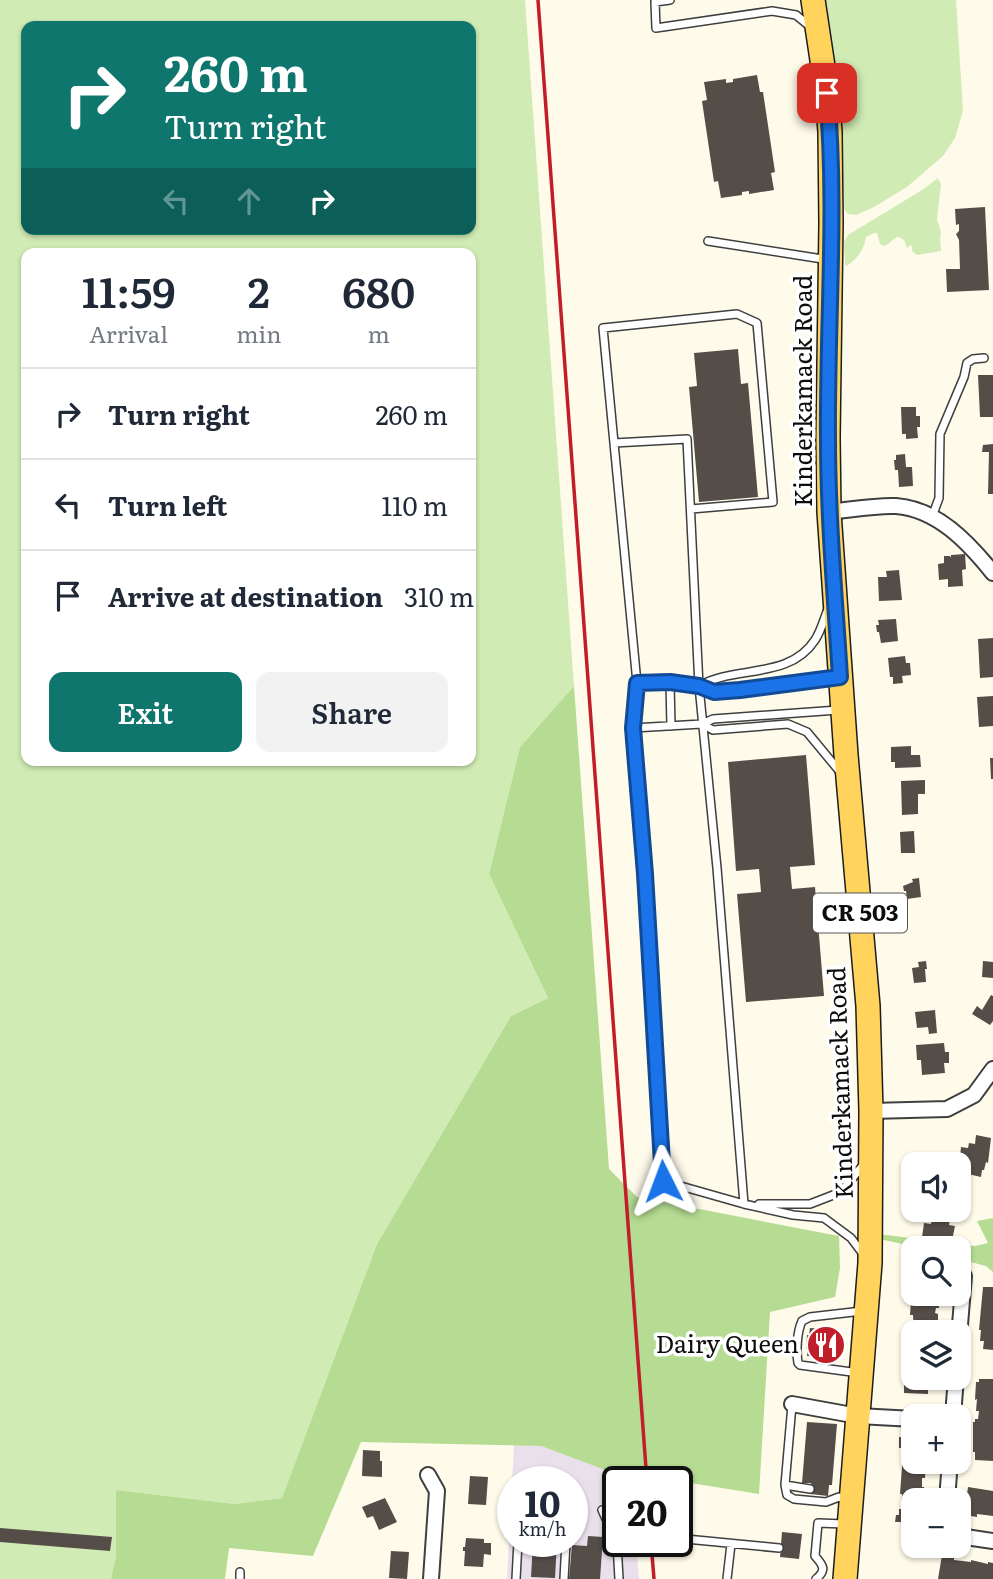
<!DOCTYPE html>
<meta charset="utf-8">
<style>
:root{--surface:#fff;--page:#f2f2f3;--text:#1f2937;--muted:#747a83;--line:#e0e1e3;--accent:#0f766e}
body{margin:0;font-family:Literata,serif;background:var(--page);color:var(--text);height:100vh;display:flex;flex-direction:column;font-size:26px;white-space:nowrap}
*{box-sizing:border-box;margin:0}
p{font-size:23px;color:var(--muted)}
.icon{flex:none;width:38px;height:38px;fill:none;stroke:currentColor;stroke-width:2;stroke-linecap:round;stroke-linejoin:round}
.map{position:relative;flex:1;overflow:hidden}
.details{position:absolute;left:21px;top:248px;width:455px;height:518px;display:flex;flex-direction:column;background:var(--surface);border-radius:14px;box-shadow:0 2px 5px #0004}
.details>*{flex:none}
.top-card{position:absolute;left:21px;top:21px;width:455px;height:214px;border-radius:14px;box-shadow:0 2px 5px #0004;background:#0f766e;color:#fff;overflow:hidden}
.buttons{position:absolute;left:901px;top:1152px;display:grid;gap:14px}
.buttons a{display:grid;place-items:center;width:70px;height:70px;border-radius:14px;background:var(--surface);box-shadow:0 2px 5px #0004;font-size:35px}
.speed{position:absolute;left:497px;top:1466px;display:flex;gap:14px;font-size:35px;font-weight:700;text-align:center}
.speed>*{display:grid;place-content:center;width:91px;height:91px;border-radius:50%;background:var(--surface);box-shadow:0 2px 5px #0004;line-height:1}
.speed small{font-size:18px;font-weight:400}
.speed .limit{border:4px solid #111;border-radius:10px;background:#fff;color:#111}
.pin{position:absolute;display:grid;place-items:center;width:60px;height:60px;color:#fff;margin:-30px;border-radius:14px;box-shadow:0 4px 10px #0006}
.me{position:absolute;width:77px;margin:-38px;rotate:357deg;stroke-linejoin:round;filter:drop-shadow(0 0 5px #0008)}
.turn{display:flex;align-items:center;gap:24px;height:147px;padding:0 28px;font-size:32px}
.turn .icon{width:91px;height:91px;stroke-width:2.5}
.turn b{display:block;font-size:49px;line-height:60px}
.lanes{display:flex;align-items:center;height:66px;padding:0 28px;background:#0003;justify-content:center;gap:35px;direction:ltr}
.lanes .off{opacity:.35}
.eta{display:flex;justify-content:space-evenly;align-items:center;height:119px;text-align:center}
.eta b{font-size:42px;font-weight:600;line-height:49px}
.action{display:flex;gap:14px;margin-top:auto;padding:14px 28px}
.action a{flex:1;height:80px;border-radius:14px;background:var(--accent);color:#fff;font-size:28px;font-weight:600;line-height:80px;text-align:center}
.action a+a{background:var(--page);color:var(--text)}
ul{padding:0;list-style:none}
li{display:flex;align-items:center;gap:21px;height:91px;padding:0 28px;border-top:2px solid var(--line)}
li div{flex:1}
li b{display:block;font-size:26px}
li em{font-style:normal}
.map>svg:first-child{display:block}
</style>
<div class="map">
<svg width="993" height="1579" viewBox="0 0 993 1579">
<rect width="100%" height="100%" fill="#fffbeb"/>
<path fill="#eae0ec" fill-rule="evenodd" d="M514 1445 541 1446 632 1480V1482H618V1542H636L639 1579H507ZM513 1482H572V1542H513Z"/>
<path fill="#d1ebb4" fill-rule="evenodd" d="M0 0H525L574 686 520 747 489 874 548 998 511 1016 377 1244 282 1498 235 1504 116 1490V1556L111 1579H0ZM26 26H471V229H26ZM26 254H471V761H26Z
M823 0H956L963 111 955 138 943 156 907 187 874 207 856 215 848 214 844 209 841 133Z
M938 178 941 184 937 219 941 232 940 237 941 251 917 255 912 251V246L911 245 907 248 904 240 899 237C893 237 890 245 883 246L880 244 877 233H874L866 237C865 248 856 261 846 266L845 264 844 242 848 235 922 190Z"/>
<path fill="#b5dc92" d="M574 686 609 1169 637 1197 839 1236 840 1268 835 1297 770 1312 759 1494 653 1477 632 1480 541 1446 361 1442 313 1556 229 1548 225 1579H111L116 1556V1490L235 1504 282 1498 377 1244 511 1016 548 998 489 874 520 747Z
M993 1218V1272L986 1266 959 1259V1248H921L870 1237V1233L975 1246 988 1243 977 1221Z"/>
<path fill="#554d48" d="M757 75 760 92H763L775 172 771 173 774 190 749 194V191L742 192V195L721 198 718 181 714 182 702 101 707 100 704 82 726 79V83L733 82V79Z
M985 207 989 290 947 292 946 269H960L959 240 956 234 959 231V224L956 225 955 209Z
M738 349 741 384 748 383 758 497 699 502 689 387 697 386 694 353Z
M978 375H993V417H980Z
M901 407H916V416H920V427H917L918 438 906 439V434H902Z
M993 444V494H988L989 452H982L983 445Z
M905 454 906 467H912L913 486 899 487 898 470H895L894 460H896V455Z
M965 554 966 569 962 570 963 586 948 587V579L939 580 938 564 944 563V556H950L951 558V555Z
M899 570 902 600 879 601 878 577H887L886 571Z
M896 619 898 641 881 643 879 632H877L876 625H879L878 620Z
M993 638V677L980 678 978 639Z
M905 656 906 663H910L911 675 902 676 903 683 893 684V677H890L888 658Z
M993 696V726L979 727 977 697Z
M911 746V755H920L921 767 895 768V762H891V747Z
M806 755 815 865 790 867 792 889 815 887 824 996 746 1002 737 894 761 892 759 869 736 871 728 762Z
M990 758H993V779H991Z
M925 780V794H918V814L902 815 901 781Z
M914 831 915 853H901L900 832Z
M919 878 921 897 907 899 906 891H904L903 886 913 882 912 879Z
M926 961 927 969H925L926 982 914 983 912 968 919 967 918 962Z
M983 961 993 962V978L982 977Z
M991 995 993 996V1021L990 1025 972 1014 977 1006 982 1010Z
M935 1010 937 1033 929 1034 928 1027 917 1028 915 1012Z
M944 1043 945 1052H949V1063H944L945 1073 922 1075 921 1060H917L916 1045Z
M976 1135 991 1138 988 1163 986 1162 984 1170H982L981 1177 959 1172V1164H953L956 1157H960L961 1147 968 1148 969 1143 975 1144Z
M934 1209H951L949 1225 955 1226 953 1236H950V1241L922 1237 924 1223 931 1224Z
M983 1287H993V1350L983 1349 984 1341H980L981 1330H979Z
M917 1293H938L939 1308H936L935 1313 938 1314V1326H935V1332H914L913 1315H910L911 1301H915V1295H917Z
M810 1328 837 1330V1337H841L840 1351H835V1358L807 1356 808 1349H806L807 1335H809Z
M911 1333H914V1377H932L931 1389H928V1394L904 1393V1384H907V1378H910V1364H909V1358H906L907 1342 911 1343Z
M979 1379H993V1461L975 1460V1452H973V1422H975V1419H978L979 1411H976L977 1399 975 1400 976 1382H979Z
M807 1422 837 1424 832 1485H829L828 1496 810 1494 811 1483H802Z
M899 1437 914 1438V1461H926L925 1478H922V1487H924V1497H921V1500H914V1522H895L896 1515H899V1509H901L902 1494H900L903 1453H902V1448H899Z
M363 1450 380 1451V1461H382V1477L362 1476Z
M470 1476 488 1477 486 1505 468 1504Z
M968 1487 993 1491V1516L977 1514V1517L964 1515Z
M385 1498 397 1522 379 1530 373 1516 367 1518 362 1507Z
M0 1528 112 1537 110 1551 0 1542Z
M782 1532 802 1534 799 1559 780 1557Z
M588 1536 603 1537 600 1579H569L572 1545 587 1546Z
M466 1538 484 1539V1543H491V1555L484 1554 483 1567 464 1566 465 1551H463V1547H465Z
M533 1542H557L555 1578 531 1577Z
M391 1551 409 1552 407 1579 389 1578Z
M942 1555 954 1557V1560L971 1562V1560L988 1564V1562L993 1563V1579H938Z"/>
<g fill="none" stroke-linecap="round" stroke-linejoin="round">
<defs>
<path id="service" d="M670 0 655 2 656 28 772 11 796 15 812 28
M708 241 829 260
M614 443 637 683H670L699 686 714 692 740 690 837 677
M691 509 773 502 757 323 737 314 603 328 614 443 687 439 699 686 717 868 744 1204
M932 517 939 498 940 434 964 377 967 363 973 359 984 358
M670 683 671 726
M699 686C735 665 789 680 815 640 821 631 824 619 828 609
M838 710 713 719 702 724 633 728 645 874 663 1181 744 1204 793 1215 824 1218 851 1238 863 1254
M702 724 713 730 788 724 807 732 841 773
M633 728 637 683
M759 1204H810L841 1192 864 1164
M859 1373 800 1365 798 1363C796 1350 797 1332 802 1321L810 1317 862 1311
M792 1405 785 1485 787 1495 794 1499 826 1502 839 1497 849 1500
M536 1482 547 1480 559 1482
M785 1485 810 1489
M602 1510 617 1543 619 1579
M686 1539 779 1548
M240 1579V1572
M516 1579 518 1542
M564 1579 566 1542
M727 1579 731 1544
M816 1579C827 1570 823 1565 815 1556L818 1523 845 1524"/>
<path id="minor" d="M829 512C850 510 875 505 896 506 937 509 968 542 993 573
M871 1111 947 1109 974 1095 993 1069
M959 1337 964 1276
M792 1404 858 1416 914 1419
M953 1416 956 1377
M428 1475 437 1491 431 1579
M947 1500 950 1461
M959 1536 993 1541"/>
<path id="primary" d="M813 0 827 93 830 132 831 223 828 438 829 512 846 755 868 1006 871 1111 870 1263 845 1579"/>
</defs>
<use href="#service" stroke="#3f3f3f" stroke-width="10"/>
<use href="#minor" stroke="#3f3f3f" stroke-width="18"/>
<use href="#primary" stroke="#1d1d1d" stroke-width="26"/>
<use href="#service" stroke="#fff" stroke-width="7"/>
<use href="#minor" stroke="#fff" stroke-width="14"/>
<use href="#primary" stroke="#ffd35c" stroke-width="23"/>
<path stroke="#c21e2a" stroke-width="3.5" d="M538 0 647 1482
M651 1542 654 1579"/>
</g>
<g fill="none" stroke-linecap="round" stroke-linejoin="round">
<defs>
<path id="route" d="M663 1181 645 874 633 728 637 683 670 682 699 686 714 692 740 690 840 677C835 597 828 518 828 438 827 323 837 208 827 93"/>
</defs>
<use href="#route" stroke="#114b97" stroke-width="18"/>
<use href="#route" stroke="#1a73e8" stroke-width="12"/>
</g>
<defs>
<symbol id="restaurant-disc" viewBox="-11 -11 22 22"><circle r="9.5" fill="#c21e2a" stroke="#fff"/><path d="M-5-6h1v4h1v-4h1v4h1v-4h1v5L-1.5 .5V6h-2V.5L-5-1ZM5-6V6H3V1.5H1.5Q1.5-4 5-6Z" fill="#fff"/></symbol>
</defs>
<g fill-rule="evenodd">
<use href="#restaurant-disc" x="804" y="1323" width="44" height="44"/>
</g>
<g text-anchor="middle" stroke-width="7" stroke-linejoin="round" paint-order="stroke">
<rect fill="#fff" stroke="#555" stroke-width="2" x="813" y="893.5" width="94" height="39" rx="5"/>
<g font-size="23" font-weight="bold" fill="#0c0c0c">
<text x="860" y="921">CR 503</text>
</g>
<g font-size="24" fill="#0c0c0c" stroke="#fff">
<text transform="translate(804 391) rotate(-90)" y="8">Kinderkamack Road</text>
<text transform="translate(841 1083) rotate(-92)" y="8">Kinderkamack Road</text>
</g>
<g font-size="24" fill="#0c0c0c" stroke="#fff" text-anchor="end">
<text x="799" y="1353">Dairy Queen</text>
</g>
</g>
</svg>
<div class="buttons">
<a><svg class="icon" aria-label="sound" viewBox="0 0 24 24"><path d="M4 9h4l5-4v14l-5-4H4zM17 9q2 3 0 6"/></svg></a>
<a><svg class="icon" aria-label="search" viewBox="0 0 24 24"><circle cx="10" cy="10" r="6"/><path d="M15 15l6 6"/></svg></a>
<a><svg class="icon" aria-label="layers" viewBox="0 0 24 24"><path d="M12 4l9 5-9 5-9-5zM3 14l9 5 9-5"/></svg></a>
<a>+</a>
<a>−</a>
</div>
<div class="speed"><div>10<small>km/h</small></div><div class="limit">20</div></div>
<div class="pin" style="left:827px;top:93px;background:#d93025"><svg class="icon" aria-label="arrive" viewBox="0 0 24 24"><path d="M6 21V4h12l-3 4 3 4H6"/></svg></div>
<svg class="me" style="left:663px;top:1181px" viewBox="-20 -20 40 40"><path d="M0-17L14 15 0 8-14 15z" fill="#1a73e8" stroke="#fff" stroke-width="4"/></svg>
<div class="top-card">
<div class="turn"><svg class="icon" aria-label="right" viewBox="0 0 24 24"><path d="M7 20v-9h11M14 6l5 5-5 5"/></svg><div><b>260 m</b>Turn right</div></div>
<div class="lanes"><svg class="icon off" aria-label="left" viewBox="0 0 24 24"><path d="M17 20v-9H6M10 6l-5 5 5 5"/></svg><svg class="icon off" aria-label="ahead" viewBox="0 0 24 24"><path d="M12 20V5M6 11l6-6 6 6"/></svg><svg class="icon" aria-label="right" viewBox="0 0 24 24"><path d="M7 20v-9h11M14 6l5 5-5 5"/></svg></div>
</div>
<section class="details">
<div class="eta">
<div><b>11:59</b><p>Arrival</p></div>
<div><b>2</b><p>min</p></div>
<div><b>680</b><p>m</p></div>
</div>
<ul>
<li><svg class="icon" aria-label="right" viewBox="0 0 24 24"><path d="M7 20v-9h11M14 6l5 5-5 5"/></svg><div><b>Turn right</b></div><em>260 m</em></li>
<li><svg class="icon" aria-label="left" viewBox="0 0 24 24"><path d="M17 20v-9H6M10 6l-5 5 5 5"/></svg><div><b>Turn left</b></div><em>110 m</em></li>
<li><svg class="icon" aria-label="arrive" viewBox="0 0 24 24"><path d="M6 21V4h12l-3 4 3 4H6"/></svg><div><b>Arrive at destination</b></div><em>310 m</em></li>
</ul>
<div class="action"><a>Exit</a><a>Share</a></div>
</section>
</div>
